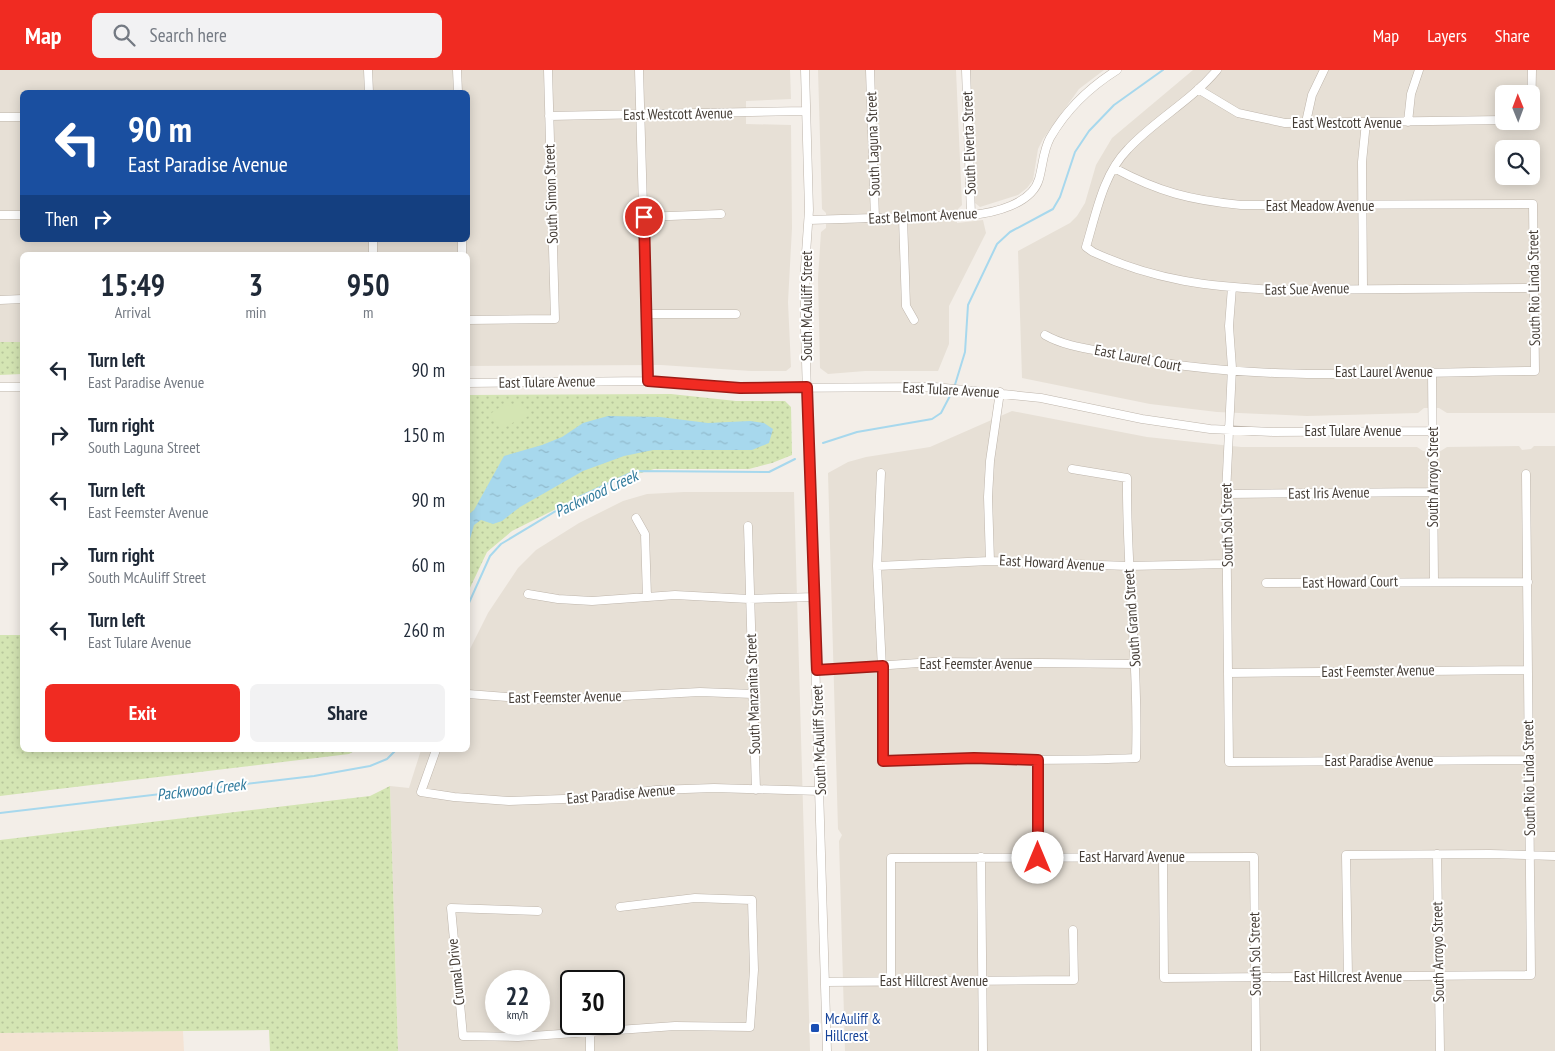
<!DOCTYPE html>
<style>
:root{--surface:#fff;--page:#f2f2f3;--text:#1f2937;--muted:#747a83;--accent:#f02b22}
body{margin:0;font-family:"PT Sans Narrow",sans-serif;background:var(--page);color:var(--text);height:100vh;display:flex;flex-direction:column;font-size:19px;white-space:nowrap}
*{box-sizing:border-box;margin:0}
p{font-size:16px;color:var(--muted)}
.icon{flex:none;width:28px;height:28px;fill:none;stroke:currentColor;stroke-width:2;stroke-linecap:round;stroke-linejoin:round}
.map{position:relative;flex:1;overflow:hidden}
.side{position:absolute;left:20px;top:182px;width:450px;height:500px;display:flex;flex-direction:column;background:var(--surface);border-radius:8px;box-shadow:0 2px 12px #0003}
.side>*{flex:none}
.hud{position:absolute;left:20px;top:20px;width:450px;height:152px;border-radius:8px;box-shadow:0 2px 12px #0003;background:#1a4fa0;color:#fff;overflow:hidden}
.needle{width:32px;rotate:359deg}
.tools{position:absolute;left:1495px;top:15px;display:grid;gap:10px}
.tools a{display:grid;place-items:center;width:45px;height:45px;border-radius:8px;background:var(--surface);box-shadow:0 2px 12px #0003;font-size:25px}
.speed{position:absolute;left:485px;top:900px;display:flex;gap:10px;font-size:25px;font-weight:700;text-align:center}
.speed>*{display:grid;place-content:center;width:65px;height:65px;border-radius:50%;background:var(--surface);box-shadow:0 2px 12px #0003;line-height:1}
.speed small{font-size:12px;font-weight:400}
.speed .limit{border:2px solid #111;border-radius:8px;background:#fff;color:#111}
.pin{position:absolute;display:grid;place-items:center;width:42px;height:42px;color:#fff;margin:-21px;border:2px solid #fff;border-radius:50%;box-shadow:0 1px 5px #0007}
.me{position:absolute;width:55px;margin:-28px;rotate:0deg;stroke-linejoin:round;filter:drop-shadow(0 0 4px #0008)}
.turn{display:flex;align-items:center;gap:18px;height:105px;padding:0 25px;font-size:22px}
.turn .icon{width:65px;height:65px;stroke-width:2.5}
.turn b{display:block;font-size:35px;line-height:42px}
.then{display:flex;align-items:center;height:48px;padding:0 25px;background:#0003;gap:10px;font-size:19px}
.eta{display:flex;justify-content:space-evenly;align-items:center;height:85px;text-align:center}
.eta b{font-size:30px;font-weight:800;line-height:35px}
.action{display:flex;gap:10px;margin-top:auto;padding:10px 25px}
.action a{flex:1;height:58px;border-radius:8px;background:var(--accent);color:#fff;font-size:20px;font-weight:800;line-height:58px;text-align:center}
.action a+a{background:var(--page);color:var(--text)}
ul{padding:0;list-style:none}
li{display:flex;align-items:center;gap:15px;height:65px;padding:0 25px}
li div{flex:1}
li b{display:block;font-size:19px}
li em{font-style:normal}
header{display:flex;align-items:center;gap:30px;box-sizing:border-box;height:70px;padding:0 25px;background:var(--accent);color:#fff}
header strong{font-size:24px}
nav{display:flex;gap:28px;margin-inline-start:auto;font-size:18px}
.search{width:350px;height:45px;background:var(--page);display:flex;align-items:center;gap:12px;box-sizing:border-box;padding:0 18px;border-radius:8px;color:var(--muted);font-size:19px}
.map>svg:first-child{display:block}
</style>
<header>
<strong>Map</strong>
<div class="search"><svg class="icon" aria-label="search" viewBox="0 0 24 24"><circle cx="10" cy="10" r="6"/><path d="M15 15l6 6"/></svg>Search here</div>
<nav><a>Map</a><a>Layers</a><a>Share</a></nav>
</header>
<div class="map">
<svg width="1555" height="981" viewBox="0 0 1555 981">
<defs>
<pattern id="green-dots" width="8" height="8" patternUnits="userSpaceOnUse" patternTransform="scale(1.25)"><rect width="8" height="8" fill="#d4e5b3"/><path d="M2 2h.1M6 6h.1" fill="none" stroke="#b7c69b" stroke-width="1.8" stroke-linecap="round"/></pattern>
<pattern id="water-ripples" width="26" height="14" patternUnits="userSpaceOnUse" patternTransform="scale(1.25)"><rect width="26" height="14" fill="#a7d8ed"/><path d="M2 4q2-2 4 0t4 0M15 11q2-2 4 0t4 0" fill="none" stroke="#91bacc"/></pattern>
</defs>
<rect width="100%" height="100%" fill="#f3eee8"/>
<path fill="#e7e0d6" fill-rule="evenodd" d="M0 0H790L791 29 746 31V54L791 55 792 158 788 232 791 297 786 301H751L661 295 468 296V185H22V272H0ZM22 22H468V170H22Z
M818 0H956L962 135 957 140V153L983 150 986 163 949 236V274L938 301H865L828 304 820 298 818 208 821 162 826 158V143L822 139Z
M969 0H1104L1079 19 1043 69 1038 79 1033 110 1027 118 1018 125 980 137 975 133Z
M1193 0H1555V343H1447L1439 338H1424L1418 343 1307 346 1217 342 1150 334 1022 308 1018 181 1070 153 1077 146 1085 133 1096 95 1112 68ZM1504 24H1531V51H1504ZM1504 79H1531V106H1504Z
M1012 341 1147 367 1241 377H1417L1423 381 1439 382 1447 377 1519 376 1522 380 1531 379 1534 376H1555V981H845L839 771 842 765 838 759 828 403 848 392 866 387 930 377Z
M684 422H794L810 981H398L390 716 409 718 421 680H468V583L488 543 518 498 536 480 579 453 623 431 647 424ZM496 911H539V954H496ZM571 911H614V954H571Z"/>
<path fill="#f4e3d4" d="M183 961 184 981H0V963Z"/>
<path fill="url(#green-dots)" d="M0 272H22V304L0 305Z
M671 324 736 331H785L791 337 792 385 772 393 749 399H654L610 412 512 461 487 482 468 522V325Z
M0 565H22V680H356L349 684 0 726Z
M390 716 398 981H270L269 960 0 963V770L370 726Z"/>
<path fill="#d4e5b3" d="M506 333 510 336H524L528 340V346L518 354 514 352 501 360 490 344Z"/>
<path fill="url(#water-ripples)" d="M608 346 660 347 708 353 750 351 764 353 773 359 769 373 752 380H653L624 386 583 401 520 437 502 451 493 454 481 450 474 455 468 476V445L474 440 504 386 542 375 562 367 583 353Z"/>
<g fill="none" stroke-linecap="round" stroke-linejoin="round">
<path stroke="#a7d8ed" stroke-width="2" d="M954 318 965 282 968 235 997 174 1010 162 1053 139 1060 127 1075 82 1089 61 1114 35 1163 0
M823 373 857 362 932 349 941 343 952 322
M468 535 490 486 501 474 579 427 635 401 769 402 795 389
M0 743 314 706 370 696 387 689 396 680"/>
<defs>
<path id="minor" d="M368 0 369 22
M457 0 458 22
M639 0 648 311
M805 0 809 140 805 198V258L827 981
M870 0 875 149
M966 0 971 145
M1217 0C1191 31 1155 50 1128 79 1103 104 1096 144 1086 177L1093 182C1155 211 1211 217 1279 220L1534 218
M1198 19 1238 43 1285 53 1504 50
M549 46 806 41
M0 47H22
M1531 47 1532 0
M1306 52 1312 25 1324 0
M1408 52 1411 24 1419 0
M0 145H22
M644 147 721 144
M903 148 906 236 914 250
M809 150 971 145C994 143 1032 134 1039 109 1043 95 1043 81 1050 68 1066 40 1090 17 1117 0
M373 170V185
M462 170V185
M1232 217 1229 256 1232 298 1226 424 1229 692 1528 690
M1363 218 1362 92 1366 52
M0 230 22 229
M646 244H736
M468 250 555 249 548 0
M1045 265C1066 277 1091 279 1115 284 1249 314 1398 302 1535 301L1533 134 1241 135C1190 130 1159 122 1114 98
M1432 302 1434 511
M468 313 648 311 752 318 935 317 1041 328 1142 349 1210 359 1273 362 1432 361
M0 317H22
M881 403 877 496 884 640 883 691C968 688 1052 692 1136 688 1139 594 1126 501 1127 408L1072 399
M1226 424 1433 422
M636 448 645 464 647 527
M748 456 756 720
M990 491 988 427 990 391 1000 322
M877 496 990 491 1128 496 1227 494
M1266 513 1528 512
M528 524 558 529 592 531 675 525 749 529 815 527
M817 600 933 592 1136 594
M1228 603 1528 600
M468 624 547 630 700 622 753 624
M436 680 421 722 454 727 509 731 591 728 656 720 714 718 820 721
M1437 784 1440 981
M981 787 983 981
M1163 787 1164 908 1531 905 1526 404
M1038 788V690
M538 841 451 838 463 966 518 967 675 956 750 957 754 900 752 830 695 828 620 837
M1348 907 1346 785 1490 784 1555 786
M825 912 1074 910 1073 860
M891 912V788L1254 787 1256 981
M590 961V981"/>
</defs>
<use href="#minor" stroke="#beb5ab" stroke-width="9"/>
<use href="#minor" stroke="#fff" stroke-width="8"/>
</g>
<g fill="none" stroke-linecap="round" stroke-linejoin="round">
<defs>
<path id="route" d="M644 147 648 311 740 318 807 317 817 600 883 596V691L974 688 1038 690V788"/>
</defs>
<use href="#route" stroke="#9c1c16" stroke-width="12"/>
<use href="#route" stroke="#f02b22" stroke-width="9"/>
</g>
<rect fill="#1a4fb4" stroke="#fff" stroke-width="2" x="810" y="953" width="10" height="10" rx="2.5"/>
<g text-anchor="middle" stroke-width="4" stroke-linejoin="round" paint-order="stroke">
<g font-size="15" fill="#463e37" stroke="#fff">
<text transform="translate(678 44) rotate(-1)" y="5">East Westcott Avenue</text>
<text x="1347" y="58">East Westcott Avenue</text>
<text transform="translate(969 73) rotate(-92)" y="5">South Elverta Street</text>
<text transform="translate(873 74) rotate(-92)" y="5">South Laguna Street</text>
<text transform="translate(551 124) rotate(-92)" y="5">South Simon Street</text>
<text x="1320" y="141">East Meadow Avenue</text>
<text transform="translate(923 146) rotate(-3)" y="5">East Belmont Avenue</text>
<text transform="translate(1534 218) rotate(-91)" y="5">South Rio Linda Street</text>
<text transform="translate(1307 219) rotate(-1)" y="5">East Sue Avenue</text>
<text transform="translate(807 236) rotate(-90)" y="5">South McAuliff Street</text>
<text transform="translate(1138 288) rotate(11)" y="5">East Laurel Court</text>
<text x="1384" y="307">East Laurel Avenue</text>
<text transform="translate(547 312) rotate(-1)" y="5">East Tulare Avenue</text>
<text transform="translate(951 320) rotate(3)" y="5">East Tulare Avenue</text>
<text x="1353" y="366">East Tulare Avenue</text>
<text transform="translate(1433 407) rotate(-90)" y="5">South Arroyo Street</text>
<text transform="translate(1329 423) rotate(-1)" y="5">East Iris Avenue</text>
<text transform="translate(1227 455) rotate(-91)" y="5">South Sol Street</text>
<text transform="translate(1052 493) rotate(3)" y="5">East Howard Avenue</text>
<text transform="translate(1350 512) rotate(-1)" y="5">East Howard Court</text>
<text transform="translate(1132 548) rotate(-94)" y="5">South Grand Street</text>
<text x="976" y="599">East Feemster Avenue</text>
<text transform="translate(1378 601) rotate(-1)" y="5">East Feemster Avenue</text>
<text transform="translate(753 624) rotate(-92)" y="5">South Manzanita Street</text>
<text transform="translate(565 627) rotate(-1)" y="5">East Feemster Avenue</text>
<text transform="translate(819 670) rotate(-92)" y="5">South McAuliff Street</text>
<text x="1379" y="696">East Paradise Avenue</text>
<text transform="translate(1529 708) rotate(-91)" y="5">South Rio Linda Street</text>
<text transform="translate(621 724) rotate(-5)" y="5">East Paradise Avenue</text>
<text x="1132" y="792">East Harvard Avenue</text>
<text transform="translate(1438 882) rotate(-91)" y="5">South Arroyo Street</text>
<text transform="translate(1255 884) rotate(-91)" y="5">South Sol Street</text>
<text transform="translate(456 902) rotate(-96)" y="5">Crumal Drive</text>
<text x="1348" y="912">East Hillcrest Avenue</text>
<text x="934" y="916">East Hillcrest Avenue</text>
</g>
<g font-size="15" fill="#164399" stroke="#fff" text-anchor="start">
<text x="825" y="954">McAuliff &amp;<tspan x="825" dy="17">Hillcrest</tspan></text>
</g>
<g font-size="16" font-style="italic" fill="#317b9d" stroke="#fff">
<text transform="translate(596 423) rotate(-25)" y="6">Packwood Creek</text>
<text transform="translate(201 719) rotate(-7)" y="6">Packwood Creek</text>
</g>
</g>
</svg>
<div class="tools">
<a><svg class="needle" viewBox="-14 -14 28 28"><path d="M0-13l5 13h-10z" fill="#e53935"/><path d="M0 13l5-13h-10z" fill="#747a83"/></svg></a>
<a><svg class="icon" aria-label="search" viewBox="0 0 24 24"><circle cx="10" cy="10" r="6"/><path d="M15 15l6 6"/></svg></a>
</div>
<div class="speed"><div>22<small>km/h</small></div><div class="limit">30</div></div>
<div class="pin" style="left:644px;top:147px;background:#d93025"><svg class="icon" aria-label="arrive" viewBox="0 0 24 24"><path d="M6 21V4h12l-3 4 3 4H6"/></svg></div>
<svg class="me" style="left:1038px;top:788px" viewBox="-20 -20 40 40"><circle r="19" fill="#fff"/><path d="M0-13L10 11 0 6-10 11z" fill="#f02b22"/></svg>
<div class="hud">
<div class="turn"><svg class="icon" aria-label="left" viewBox="0 0 24 24"><path d="M17 20v-9H6M10 6l-5 5 5 5"/></svg><div><b>90 m</b>East Paradise Avenue</div></div>
<div class="then">Then<svg class="icon" aria-label="right" viewBox="0 0 24 24"><path d="M7 20v-9h11M14 6l5 5-5 5"/></svg></div>
</div>
<section class="side">
<div class="eta">
<div><b>15:49</b><p>Arrival</p></div>
<div><b>3</b><p>min</p></div>
<div><b>950</b><p>m</p></div>
</div>
<ul>
<li><svg class="icon" aria-label="left" viewBox="0 0 24 24"><path d="M17 20v-9H6M10 6l-5 5 5 5"/></svg><div><b>Turn left</b><p>East Paradise Avenue</p></div><em>90 m</em></li>
<li><svg class="icon" aria-label="right" viewBox="0 0 24 24"><path d="M7 20v-9h11M14 6l5 5-5 5"/></svg><div><b>Turn right</b><p>South Laguna Street</p></div><em>150 m</em></li>
<li><svg class="icon" aria-label="left" viewBox="0 0 24 24"><path d="M17 20v-9H6M10 6l-5 5 5 5"/></svg><div><b>Turn left</b><p>East Feemster Avenue</p></div><em>90 m</em></li>
<li><svg class="icon" aria-label="right" viewBox="0 0 24 24"><path d="M7 20v-9h11M14 6l5 5-5 5"/></svg><div><b>Turn right</b><p>South McAuliff Street</p></div><em>60 m</em></li>
<li><svg class="icon" aria-label="left" viewBox="0 0 24 24"><path d="M17 20v-9H6M10 6l-5 5 5 5"/></svg><div><b>Turn left</b><p>East Tulare Avenue</p></div><em>260 m</em></li>
</ul>
<div class="action"><a>Exit</a><a>Share</a></div>
</section>
</div>
